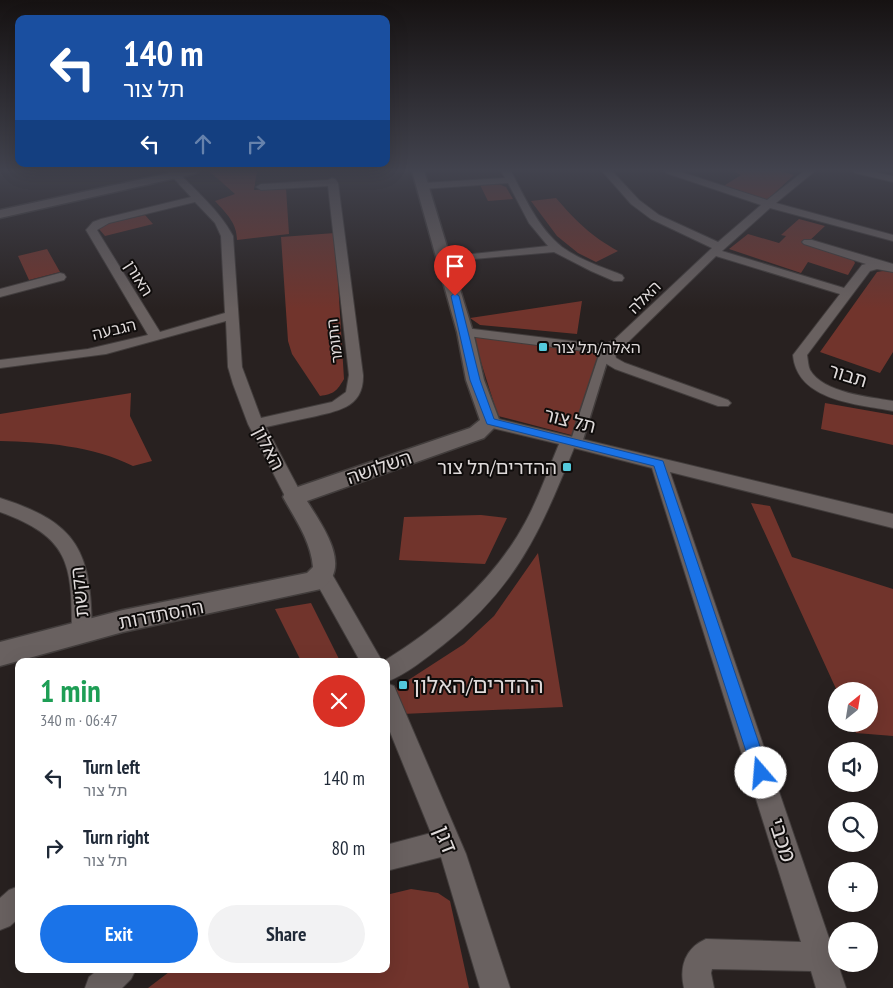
<!DOCTYPE html>
<meta charset="utf-8">
<style>
:root{--surface:#fff;--page:#f2f2f3;--text:#1f2937;--muted:#747a83;--accent:#1a73e8}
body{margin:0;font-family:"PT Sans Narrow","Noto Sans Hebrew",sans-serif;background:var(--page);color:var(--text);height:100vh;display:flex;flex-direction:column;font-size:19px;white-space:nowrap}
*{box-sizing:border-box;margin:0}
p{font-size:16px;color:var(--muted)}
.icon{flex:none;width:28px;height:28px;fill:none;stroke:currentColor;stroke-width:2;stroke-linecap:round;stroke-linejoin:round}
.map{position:relative;flex:1;overflow:hidden}
.panel{position:absolute;left:15px;top:658px;width:375px;height:315px;display:flex;flex-direction:column;background:var(--surface);border-radius:10px;box-shadow:0 5px 20px #0002}
.panel>*{flex:none}
.top-card{position:absolute;left:15px;top:15px;width:375px;height:152px;border-radius:10px;box-shadow:0 5px 20px #0002;background:#1a4fa0;color:#fff;overflow:hidden}
.needle{width:32px;rotate:30deg}
.fabs{position:absolute;left:828px;top:682px;display:grid;gap:10px}
.fabs a{display:grid;place-items:center;width:50px;height:50px;border-radius:50%;background:var(--surface);box-shadow:0 5px 20px #0002;font-size:25px}
.pin{position:absolute;display:grid;place-items:center;width:42px;height:42px;color:#fff;margin:-51px -21px;border-radius:50% 50% 50% 0;rotate:-45deg;box-shadow:0 0 5px #0007}
.pin .icon{rotate:45deg}
.me{position:absolute;width:55px;margin:-28px;rotate:342deg;stroke-linejoin:round;filter:drop-shadow(0 0 4px #0008)}
.turn{display:flex;align-items:center;gap:18px;height:105px;padding:0 25px;font-size:22px}
.turn .icon{width:65px;height:65px;stroke-width:2.5}
.turn b{display:block;font-size:35px;line-height:42px}
.lanes{display:flex;align-items:center;height:48px;padding:0 25px;background:#0003;justify-content:center;gap:25px;direction:ltr}
.lanes .off{opacity:.35}
.round{display:grid;place-items:center;flex:none;width:52px;height:52px;border-radius:26px;background:var(--page)}
.summary{display:flex;align-items:center;justify-content:space-between;height:85px;padding:0 25px}
h1{font-size:30px;font-weight:700;line-height:38px;color:#1e9e55}
.primary-button{display:flex;gap:10px;margin-top:auto;padding:10px 25px}
.primary-button a{flex:1;height:58px;border-radius:30px;background:var(--accent);color:#fff;font-size:20px;font-weight:700;line-height:58px;text-align:center}
.primary-button a+a{background:var(--page);color:var(--text)}
ul{padding:0;list-style:none}
li{display:flex;align-items:center;gap:15px;height:70px;padding:0 25px}
li div{flex:1}
li b{display:block;font-size:19px}
li em{font-style:normal}
.map>svg:first-child{display:block}
</style>
<div class="map">
<svg width="893" height="988" viewBox="0 0 893 988">
<rect width="100%" height="100%" fill="#282120"/>
<path fill="#71342c" d="M209 171H257L254 190 286 188 289 234 237 240C237 223 226 213 215 201L235 194Z
M733 171H781L794 175 766 201 722 187 741 175Z
M498 184 506 187 513 199 488 201 480 185Z
M556 198C576 221 591 236 618 251L596 262 578 253 557 236 531 201Z
M145 215 153 224 105 236 99 229 107 224Z
M799 219 825 226 806 244 853 259 855 263 848 275 808 262 801 273 729 249 748 234 779 243 786 236 781 235Z
M335 233 344 379C337 391 334 394 320 396L292 354 288 341 281 237Z
M47 249 60 272 29 280 18 256Z
M883 271 893 272V352L880 373 820 352 877 272Z
M582 301 577 334 480 325 470 318Z
M473 337 600 352 575 436 498 416Z
M131 393 130 416 152 461 133 466C93 446 44 442 0 441V414Z
M825 403 893 415V445L821 429Z
M751 503 770 506 792 557 893 589V736L856 733 852 724H869V691H837Z
M481 515 507 518 485 564 399 560 404 517Z
M538 553 563 707 402 714 396 688 464 644 494 616Z
M311 603 340 661H301L275 609Z
M411 889 438 893 450 901 469 988H148L173 969H386V895Z"/>
<g fill="none" stroke-linecap="round" stroke-linejoin="round">
<defs>
<path id="pedestrian" d="M606 346 611 349 582 443 580 446H572L570 443 601 349Z"/>
<path id="minor" d="M167 171H177C197 192 219 210 233 236L242 367 261 418 332 402 346 392 349 375 328 186 261 190 256 187 261 184 328 180 332 178 335 179 338 183 363 375C364 408 337 411 312 417 296 420 281 424 266 427L303 497 300 502 294 503 288 502 248 424 233 384 228 367 226 321 106 354 0 368V360L88 349 148 335 86 230 93 222 101 219 191 197ZM195 202 215 223 221 236 225 313 160 332 97 230 109 223Z
M501 171H511C524 196 538 228 562 247 580 260 602 267 622 275L624 278 622 281H614L591 271 554 252 440 262 438 260 440 258 444 257 548 246 529 223 508 183 423 189 418 186 423 183 505 178Z
M602 171H612L639 200 659 215 718 242 761 205 666 173 664 171H678L767 200 804 171H815L776 203 893 235V241L770 208 722 251 844 288 862 265 866 264 804 244 802 242 804 240H812L893 264V272L877 269 870 271 807 355C808 360 808 366 810 370 823 393 870 397 893 401V411C857 404 797 401 793 355L840 294 716 256 624 346 614 351 616 358 625 363 728 400 731 403 728 406H718L615 369 605 363 600 353 460 335 458 332 465 328 604 345 614 340 712 248 651 219 631 204Z
M853 171H870L893 176V182L855 173Z
M60 273 64 274 66 277 64 280 0 297V289Z
M490 417 893 514V528L670 472 846 988H816L811 971 712 969 711 973 714 988H684C679 967 685 948 706 939L801 942 652 468 574 448C540 532 517 586 443 645 426 658 407 674 386 682V661H384C441 626 494 581 526 521 539 497 548 470 559 444L484 426 482 422 484 418Z
M0 498C79 523 91 552 92 631L89 637 82 640 75 637 72 631C72 563 69 537 0 512Z
M322 567 329 569 382 661H360L312 575 315 569Z
M386 683 394 686 466 854 510 988H480L441 857 386 871V845L431 833 386 722Z
M19 886V918L10 926 0 930V898L9 890Z
M99 969H136L131 979 122 988H85L89 977Z"/>
<path id="tertiary" d="M179 171H200L194 174 0 218V210Z
M412 171H424L473 332 484 380 500 422 484 438 307 501C321 524 354 567 321 589L123 632 0 666V642L123 610 307 573 313 567C311 541 295 519 283 497L286 491 470 428 480 420 466 380 457 332Z"/>
</defs>
<use href="#pedestrian" stroke="#423d3c" stroke-width="3"/>
<use href="#minor" stroke="#423d3c" stroke-width="2"/>
<use href="#tertiary" stroke="#423d3c" stroke-width="3"/>
<use href="#pedestrian" fill="#696160" fill-rule="evenodd"/>
<use href="#minor" fill="#696160" fill-rule="evenodd"/>
<use href="#tertiary" fill="#696160" fill-rule="evenodd"/>
</g>
<linearGradient id="sky" x2="0" y2="1"><stop stop-color="#161212"/><stop offset="0.55" stop-color="#42434e"/><stop offset="1" stop-color="#42434e" stop-opacity="0"/></linearGradient>
<rect width="893" height="309" fill="url(#sky)"/>
<path fill="#1a73e8" stroke="#114b97" d="M455 293 459 296 480 380 494 419 663 461 769 773 766 779 761 781 755 779 753 773 654 466 487 424 470 380 451 296Z"/>
<g fill="#54cadd" stroke="#0f0c0b" stroke-width="2">
<rect x="538" y="342" width="10" height="10" rx="2.5"/>
<rect x="562" y="462" width="10" height="10" rx="2.5"/>
<rect x="398" y="680" width="10" height="10" rx="2.5"/>
</g>
<g text-anchor="middle" stroke-width="4" stroke-linejoin="round" paint-order="stroke">
<g font-size="16" fill="#dfdada" stroke="#0f0c0b">
<text transform="translate(139 278) rotate(58)" y="6">האורן</text>
<text transform="translate(644 297) rotate(-45)" y="6">האלה</text>
<text transform="translate(114 329) rotate(-13)" y="6">הגבעה</text>
<text transform="translate(334 341) rotate(-97)" y="6">התומר</text>
</g>
<g font-size="16" fill="#dfdada" stroke="#0f0c0b" text-anchor="start">
<text x="553" y="353">האלה/תל צור</text>
</g>
<g font-size="19" fill="#dfdada" stroke="#0f0c0b">
<text transform="translate(848 375) rotate(17)" y="7">תבור</text>
<text transform="translate(570 420) rotate(14)" y="7">תל צור</text>
<text transform="translate(269 448) rotate(63)" y="7">האלון</text>
<text transform="translate(379 467) rotate(-19)" y="7">השלושה</text>
<text transform="translate(79 592) rotate(-96)" y="7">הקשת</text>
<text transform="translate(161 614) rotate(-11)" y="7">ההסתדרות</text>
</g>
<g font-size="19" fill="#dfdada" stroke="#0f0c0b" text-anchor="end">
<text x="557" y="474">ההדרים/תל צור</text>
</g>
<g font-size="22" fill="#dfdada" stroke="#0f0c0b" text-anchor="start">
<text x="413" y="693">ההדרים/האלון</text>
</g>
<g font-size="22" fill="#dfdada" stroke="#0f0c0b">
<text transform="translate(446 839) rotate(68)" y="8">דגן</text>
<text transform="translate(783 840) rotate(72)" y="8">מכבי</text>
</g>
</g>
</svg>
<div class="fabs">
<a><svg class="needle" viewBox="-14 -14 28 28"><path d="M0-13l5 13h-10z" fill="#e53935"/><path d="M0 13l5-13h-10z" fill="#747a83"/></svg></a>
<a><svg class="icon" aria-label="sound" viewBox="0 0 24 24"><path d="M4 9h4l5-4v14l-5-4H4zM17 9q2 3 0 6"/></svg></a>
<a><svg class="icon" aria-label="search" viewBox="0 0 24 24"><circle cx="10" cy="10" r="6"/><path d="M15 15l6 6"/></svg></a>
<a>+</a>
<a>−</a>
</div>
<div class="pin" style="left:455px;top:296px;background:#d93025"><svg class="icon" aria-label="arrive" viewBox="0 0 24 24"><path d="M6 21V4h12l-3 4 3 4H6"/></svg></div>
<svg class="me" style="left:761px;top:773px" viewBox="-20 -20 40 40"><circle r="19" fill="#fff"/><path d="M0-13L10 11 0 6-10 11z" fill="#1a73e8"/></svg>
<div class="top-card">
<div class="turn"><svg class="icon" aria-label="left" viewBox="0 0 24 24"><path d="M17 20v-9H6M10 6l-5 5 5 5"/></svg><div><b>140 m</b>תל צור</div></div>
<div class="lanes"><svg class="icon" aria-label="left" viewBox="0 0 24 24"><path d="M17 20v-9H6M10 6l-5 5 5 5"/></svg><svg class="icon off" aria-label="ahead" viewBox="0 0 24 24"><path d="M12 20V5M6 11l6-6 6 6"/></svg><svg class="icon off" aria-label="right" viewBox="0 0 24 24"><path d="M7 20v-9h11M14 6l5 5-5 5"/></svg></div>
</div>
<section class="panel">
<div class="summary"><div><h1>1 min</h1><p>340 m · 06:47</p></div><a class="round" style="background:#d93025;color:#fff"><svg class="icon" aria-label="close" viewBox="0 0 24 24"><path d="M6 6l12 12M18 6L6 18"/></svg></a></div>
<ul>
<li><svg class="icon" aria-label="left" viewBox="0 0 24 24"><path d="M17 20v-9H6M10 6l-5 5 5 5"/></svg><div><b>Turn left</b><p>תל צור</p></div><em>140 m</em></li>
<li><svg class="icon" aria-label="right" viewBox="0 0 24 24"><path d="M7 20v-9h11M14 6l5 5-5 5"/></svg><div><b>Turn right</b><p>תל צור</p></div><em>80 m</em></li>
</ul>
<div class="primary-button"><a>Exit</a><a>Share</a></div>
</section>
</div>
